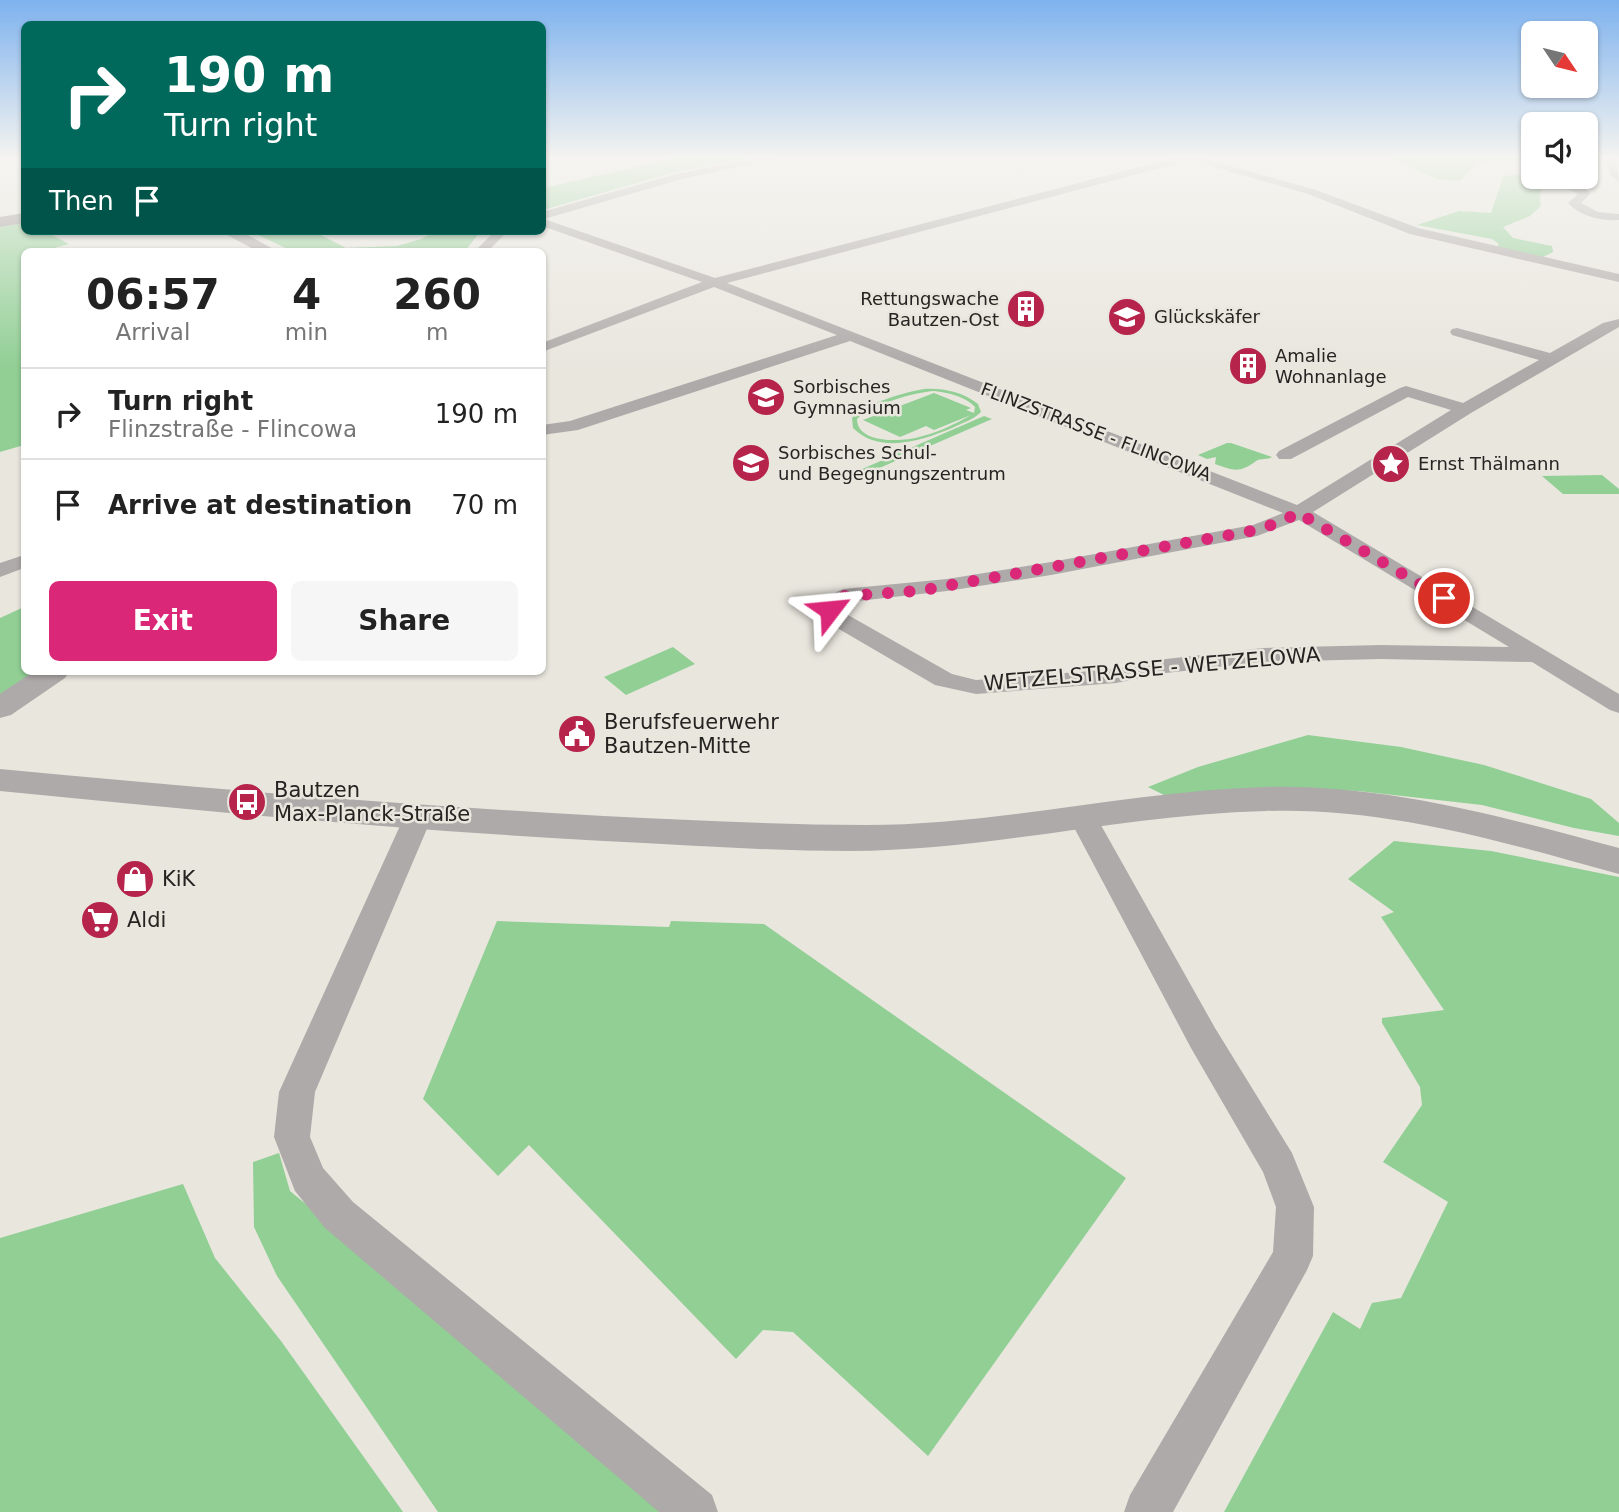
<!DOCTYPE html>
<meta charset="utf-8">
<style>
:root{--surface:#fff;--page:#f6f6f6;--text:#222;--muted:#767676;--line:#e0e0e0;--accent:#db2777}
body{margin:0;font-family:"DejaVu Sans",sans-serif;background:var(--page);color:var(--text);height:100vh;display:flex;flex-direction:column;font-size:26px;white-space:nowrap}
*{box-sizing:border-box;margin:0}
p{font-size:23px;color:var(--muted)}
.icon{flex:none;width:38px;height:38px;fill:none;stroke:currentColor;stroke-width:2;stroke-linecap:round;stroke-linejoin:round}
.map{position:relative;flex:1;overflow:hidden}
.panel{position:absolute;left:21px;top:248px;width:525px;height:427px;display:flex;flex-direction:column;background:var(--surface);border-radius:10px;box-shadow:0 2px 5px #0004}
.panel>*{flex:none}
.top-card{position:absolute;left:21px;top:21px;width:525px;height:214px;border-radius:10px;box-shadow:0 2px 5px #0004;background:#00695c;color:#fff;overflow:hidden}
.needle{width:46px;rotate:125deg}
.buttons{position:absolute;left:1521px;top:21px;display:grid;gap:14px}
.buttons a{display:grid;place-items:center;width:77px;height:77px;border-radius:10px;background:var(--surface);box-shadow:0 2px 5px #0004;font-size:35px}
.pin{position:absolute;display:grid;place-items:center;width:60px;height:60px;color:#fff;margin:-30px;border:4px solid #fff;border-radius:50%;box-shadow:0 2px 7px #0007}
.me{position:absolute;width:77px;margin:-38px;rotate:61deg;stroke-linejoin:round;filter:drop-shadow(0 0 5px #0008)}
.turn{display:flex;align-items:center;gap:24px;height:147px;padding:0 28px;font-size:32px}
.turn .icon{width:91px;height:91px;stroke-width:2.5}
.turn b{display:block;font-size:49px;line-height:60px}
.then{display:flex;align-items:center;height:66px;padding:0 28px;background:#0003;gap:14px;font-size:26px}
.eta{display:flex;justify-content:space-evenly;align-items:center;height:119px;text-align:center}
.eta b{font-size:42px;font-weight:800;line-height:49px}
.cta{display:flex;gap:14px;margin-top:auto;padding:14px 28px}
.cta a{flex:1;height:80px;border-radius:10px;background:var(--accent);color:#fff;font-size:28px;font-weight:800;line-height:80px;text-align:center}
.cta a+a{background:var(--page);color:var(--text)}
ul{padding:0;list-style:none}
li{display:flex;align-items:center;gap:21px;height:91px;padding:0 28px;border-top:2px solid var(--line)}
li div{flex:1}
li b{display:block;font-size:26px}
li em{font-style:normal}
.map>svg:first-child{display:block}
</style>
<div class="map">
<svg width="1619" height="1512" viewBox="0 0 1619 1512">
<rect width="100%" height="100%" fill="#e9e6de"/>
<path fill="#91cf95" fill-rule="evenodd" d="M685 156H757L671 173 543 210V188Z
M1388 156H1533V159C1513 159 1496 163 1476 163L1460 181 1437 179Z
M1518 174 1538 177 1550 182C1540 189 1539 194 1541 206L1530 216 1503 227 1513 238 1552 246 1553 252 1537 260 1493 251 1499 244 1492 239 1417 225 1459 211 1491 213 1503 177Z
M24 223V231H45L69 244 39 252H24V445L0 452V227Z
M250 231H313L346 248 397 246 421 239 436 231H481L464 252H294Z
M924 389C943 388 963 392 978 404L981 412C973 420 962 423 952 428 923 440 880 455 853 428L852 418C863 404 906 392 924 389ZM934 391C949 393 965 396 975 407L974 413 966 410 971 408 934 393 863 420 900 437 926 426 934 430 971 415C956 424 936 433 919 437 902 442 857 444 857 419 869 405 916 392 934 391Z
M984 416 992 419 861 476 853 473Z
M1227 443H1231L1272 457C1267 460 1261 458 1256 461 1240 473 1234 471 1215 464L1216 457 1207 459 1198 455Z
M1602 475 1619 489V494H1563L1542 476Z
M24 607V672H36L0 696V618Z
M673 647 695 664 626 695 604 677Z
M1308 735 1401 747 1484 765 1591 799 1619 823V836L1574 828 1482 805 1358 791 1270 788 1170 798 1148 787 1198 767Z
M1394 841 1491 851 1619 877V1512H1224L1333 1312 1360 1329 1372 1303 1401 1298 1448 1202 1383 1162 1422 1105 1420 1087 1382 1023V1018L1444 1010 1381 917 1394 912 1348 879Z
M497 921 669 927 671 921 764 924 1126 1178 928 1456 793 1332 763 1330 736 1359 529 1145 498 1176 423 1099Z
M279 1153 290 1191 681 1512H438L277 1276 254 1227 253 1162Z
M183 1184 215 1258 281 1341 403 1512H0V1238Z"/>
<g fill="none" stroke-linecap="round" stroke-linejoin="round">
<path fill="#aeaaa9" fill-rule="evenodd" d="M768 156H787L682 179 544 219 715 278 1181 156H1196L1316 190 1418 228 1619 274V282L1410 234 1308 194 1190 160 727 283 1297 505 1451 410 1408 397 1291 459H1279L1276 455 1279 451 1400 388 1406 386 1463 403 1539 360 1452 335 1450 332 1452 329 1457 328 1550 353 1603 323 1619 319V327L1471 413 1313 512 1619 694V713L1610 710 1532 662 1381 659 1263 662 1166 673 1116 683 976 694 935 685 832 625 819 610 826 597 843 589 947 579 1051 562 1253 525 1283 513 850 341 578 430 542 435V425L570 421 837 335 714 287 542 352V343L702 282 542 226V212L676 174ZM1299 520 1509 647 1381 645 1263 648 1166 659 1116 669 976 680 952 674 848 615 842 609 849 602 947 591 1051 575 1257 536Z
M1605 156H1615L1619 182 1611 176Z
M1542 177H1555L1587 190 1590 194 1581 203 1598 212 1619 214V220C1601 221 1581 217 1568 203L1578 194Z
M495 231H508L487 252H474Z
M24 555V568L0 577V563Z
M418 807 428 810 432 817 315 1092 310 1137 323 1168 353 1202 712 1495 718 1512H659L325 1228 295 1191 274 1137 279 1092 404 817 408 810Z
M1083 808 1093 811 1215 1028 1292 1153 1314 1207 1313 1256 1307 1270 1173 1512H1124L1130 1495 1273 1252 1276 1207 1263 1172 1191 1048 1069 818 1073 811Z"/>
<path fill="#aeaaa9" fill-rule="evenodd" d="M220 231H240L279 252H259Z
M33 672H69L65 678 11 715 0 718V694Z
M0 769C201 788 402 805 604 816 691 820 779 825 866 825 1000 825 1131 791 1265 787 1386 784 1503 817 1619 848V874C1504 842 1387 807 1266 811 1126 814 990 851 850 851 768 851 686 845 604 841 402 830 201 811 0 791Z"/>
<path fill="#928d8b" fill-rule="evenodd" d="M24 213V223L0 227V217Z"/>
</g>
<linearGradient id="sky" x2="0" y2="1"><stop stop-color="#7eb2ee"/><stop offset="0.43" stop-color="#f5f4f0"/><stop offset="1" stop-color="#f5f4f0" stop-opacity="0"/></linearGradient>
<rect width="1619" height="367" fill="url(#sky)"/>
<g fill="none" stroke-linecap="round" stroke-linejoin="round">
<path stroke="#db2777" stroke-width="12" stroke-dasharray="0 21.6" d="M830 610 834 602 843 596 918 591 1257 530 1286 520 1297 512 1444 598"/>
</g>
<defs>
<symbol id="building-disc" viewBox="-11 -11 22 22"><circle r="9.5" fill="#b6244b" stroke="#e9e6de"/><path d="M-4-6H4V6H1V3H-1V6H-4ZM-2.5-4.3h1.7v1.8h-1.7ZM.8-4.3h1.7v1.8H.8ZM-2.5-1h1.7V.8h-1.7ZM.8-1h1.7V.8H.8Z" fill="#fff"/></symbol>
<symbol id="school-disc" viewBox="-11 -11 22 22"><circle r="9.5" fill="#b6244b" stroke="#e9e6de"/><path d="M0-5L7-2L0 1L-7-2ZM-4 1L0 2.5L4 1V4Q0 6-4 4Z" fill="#fff"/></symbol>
<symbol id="sight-disc" viewBox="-11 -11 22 22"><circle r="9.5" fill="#b6244b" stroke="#e9e6de"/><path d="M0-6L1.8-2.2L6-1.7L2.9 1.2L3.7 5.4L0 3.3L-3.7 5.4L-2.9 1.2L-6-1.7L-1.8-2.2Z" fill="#fff"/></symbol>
<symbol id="civic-disc" viewBox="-11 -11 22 22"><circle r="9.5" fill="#b6244b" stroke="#e9e6de"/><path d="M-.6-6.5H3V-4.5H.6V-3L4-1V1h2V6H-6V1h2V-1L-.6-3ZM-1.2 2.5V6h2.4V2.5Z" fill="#fff"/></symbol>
<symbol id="bus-disc" viewBox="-11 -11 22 22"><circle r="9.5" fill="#b6244b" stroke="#e9e6de"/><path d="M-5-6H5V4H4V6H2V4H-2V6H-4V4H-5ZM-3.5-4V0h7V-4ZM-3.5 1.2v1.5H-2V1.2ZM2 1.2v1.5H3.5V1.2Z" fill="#fff"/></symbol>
<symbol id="shop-disc" viewBox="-11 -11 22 22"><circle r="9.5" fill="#b6244b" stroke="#e9e6de"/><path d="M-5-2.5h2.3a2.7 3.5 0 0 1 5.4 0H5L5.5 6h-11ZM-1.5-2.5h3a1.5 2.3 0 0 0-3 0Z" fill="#fff"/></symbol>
<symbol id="supermarket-disc" viewBox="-11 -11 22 22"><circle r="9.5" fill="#b6244b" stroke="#e9e6de"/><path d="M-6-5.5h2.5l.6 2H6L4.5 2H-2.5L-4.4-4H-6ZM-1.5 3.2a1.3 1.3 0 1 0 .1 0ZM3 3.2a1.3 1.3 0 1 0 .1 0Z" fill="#fff"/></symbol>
</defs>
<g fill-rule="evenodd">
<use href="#building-disc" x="1004" y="287" width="44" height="44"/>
<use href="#school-disc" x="1105" y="295" width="44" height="44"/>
<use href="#building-disc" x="1226" y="344" width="44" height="44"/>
<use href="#school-disc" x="744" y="375" width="44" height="44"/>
<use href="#school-disc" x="729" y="441" width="44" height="44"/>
<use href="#sight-disc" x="1369" y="442" width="44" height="44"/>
<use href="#civic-disc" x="555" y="712" width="44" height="44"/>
<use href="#bus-disc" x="225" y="780" width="44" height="44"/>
<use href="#shop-disc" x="113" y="857" width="44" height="44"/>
<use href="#supermarket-disc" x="78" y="898" width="44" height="44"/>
</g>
<g text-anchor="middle" stroke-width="5" stroke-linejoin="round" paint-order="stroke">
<g font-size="18" fill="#262422" stroke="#e9e6de" text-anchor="start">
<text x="999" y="305" text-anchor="end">Rettungswache<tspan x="999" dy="21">Bautzen-Ost</tspan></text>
<text x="1154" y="323">Glückskäfer</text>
<text x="1275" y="362">Amalie<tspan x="1275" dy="21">Wohnanlage</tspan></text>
<text x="793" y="393">Sorbisches<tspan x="793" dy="21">Gymnasium</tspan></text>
<text x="778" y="459">Sorbisches Schul-<tspan x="778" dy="21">und Begegnungszentrum</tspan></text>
<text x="1418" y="470">Ernst Thälmann</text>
</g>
<g font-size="18" fill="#262422" stroke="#e9e6de">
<text transform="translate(1096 432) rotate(21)" y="6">FLINZSTRASSE - FLINCOWA</text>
</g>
<g font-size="21" fill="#262422" stroke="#e9e6de">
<text transform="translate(1152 669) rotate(-5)" y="7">WETZELSTRASSE - WETZELOWA</text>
</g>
<g font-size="21" fill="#262422" stroke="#e9e6de" text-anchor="start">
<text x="604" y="729">Berufsfeuerwehr<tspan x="604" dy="24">Bautzen-Mitte</tspan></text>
<text x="274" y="797">Bautzen<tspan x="274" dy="24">Max-Planck-Straße</tspan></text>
<text x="162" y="886">KiK</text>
<text x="127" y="927">Aldi</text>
</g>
</g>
</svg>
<div class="buttons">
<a><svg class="needle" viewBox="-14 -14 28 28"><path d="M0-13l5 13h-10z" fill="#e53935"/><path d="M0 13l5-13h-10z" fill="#767676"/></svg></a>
<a><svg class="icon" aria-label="sound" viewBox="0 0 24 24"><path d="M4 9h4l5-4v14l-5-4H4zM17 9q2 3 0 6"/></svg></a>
</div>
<div class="pin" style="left:1444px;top:598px;background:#d93025"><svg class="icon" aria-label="arrive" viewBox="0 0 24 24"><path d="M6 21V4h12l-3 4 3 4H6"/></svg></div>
<svg class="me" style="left:830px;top:610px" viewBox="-20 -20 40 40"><path d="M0-17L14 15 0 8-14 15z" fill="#db2777" stroke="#fff" stroke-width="4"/></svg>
<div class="top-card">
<div class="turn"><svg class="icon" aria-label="right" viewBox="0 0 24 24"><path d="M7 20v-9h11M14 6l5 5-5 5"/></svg><div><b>190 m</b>Turn right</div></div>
<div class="then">Then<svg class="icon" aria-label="arrive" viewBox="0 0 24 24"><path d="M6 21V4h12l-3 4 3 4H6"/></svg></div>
</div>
<section class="panel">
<div class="eta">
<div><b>06:57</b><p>Arrival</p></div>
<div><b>4</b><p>min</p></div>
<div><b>260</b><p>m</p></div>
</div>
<ul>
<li><svg class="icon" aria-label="right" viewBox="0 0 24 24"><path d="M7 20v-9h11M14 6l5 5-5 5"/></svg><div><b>Turn right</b><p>Flinzstraße - Flincowa</p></div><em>190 m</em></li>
<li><svg class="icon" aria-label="arrive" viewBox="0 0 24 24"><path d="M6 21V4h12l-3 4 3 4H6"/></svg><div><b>Arrive at destination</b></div><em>70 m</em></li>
</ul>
<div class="cta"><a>Exit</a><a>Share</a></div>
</section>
</div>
